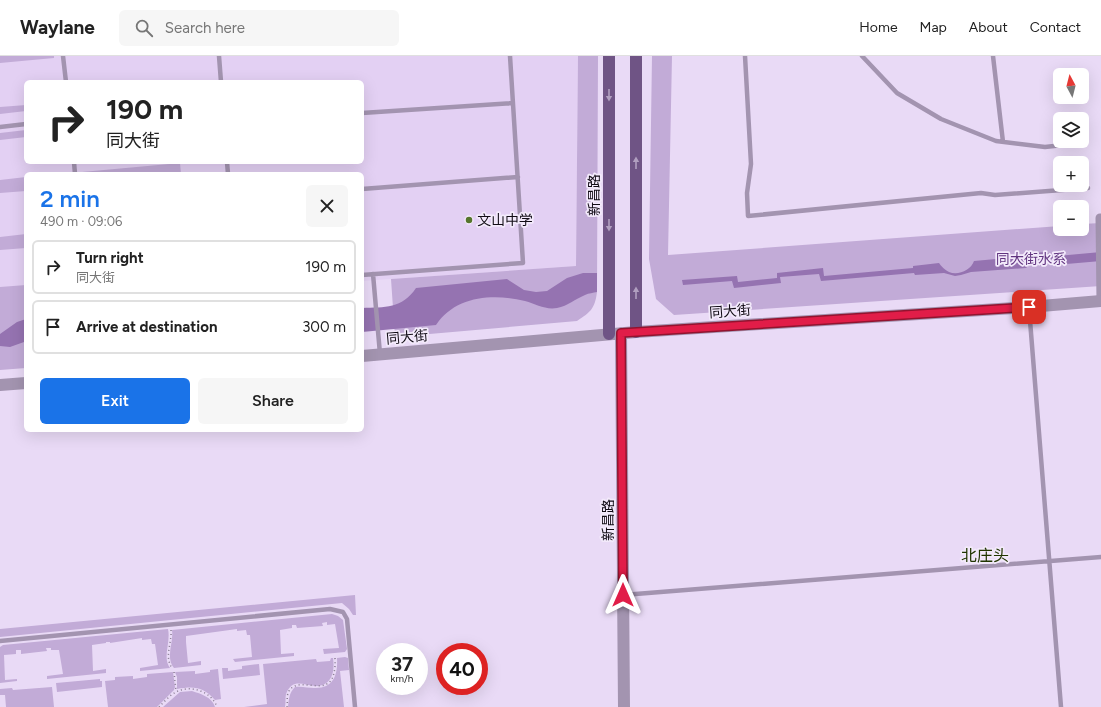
<!DOCTYPE html>
<meta charset="utf-8">
<style>
:root{--surface:#fff;--page:#f6f6f6;--text:#222;--muted:#767676;--line:#e0e0e0;--accent:#1a73e8}
body{margin:0;font-family:Figtree,"Noto Sans SC",sans-serif;background:var(--page);color:var(--text);height:100vh;display:flex;flex-direction:column;font-size:15px;white-space:nowrap}
*{box-sizing:border-box;margin:0}
p{font-size:13px;color:var(--muted)}
.icon{flex:none;width:22px;height:22px;fill:none;stroke:currentColor;stroke-width:2;stroke-linecap:round;stroke-linejoin:round}
.map{position:relative;flex:1;overflow:hidden}
.side{position:absolute;left:24px;top:116px;width:340px;height:260px;display:flex;flex-direction:column;background:var(--surface);border-radius:6px;box-shadow:0 4px 16px #0002}
.side>*{flex:none}
.banner{position:absolute;left:24px;top:24px;width:340px;height:84px;border-radius:6px;box-shadow:0 4px 16px #0002;background:#fff;color:var(--text);overflow:hidden}
.needle{width:26px;rotate:353deg}
.buttons{position:absolute;left:1053px;top:12px;display:grid;gap:8px}
.buttons a{display:grid;place-items:center;width:36px;height:36px;border-radius:6px;background:var(--surface);box-shadow:0 4px 16px #0002;font-size:20px}
.speed{position:absolute;left:376px;top:587px;display:flex;gap:8px;font-size:20px;font-weight:700;text-align:center}
.speed>*{display:grid;place-content:center;width:52px;height:52px;border-radius:50%;background:var(--surface);box-shadow:0 4px 16px #0002;line-height:1}
.speed small{font-size:10px;font-weight:400}
.speed .limit{border:6px solid #d22;background:#fff;color:#111}
.pin{position:absolute;display:grid;place-items:center;width:34px;height:34px;color:#fff;margin:-17px;border-radius:8px;box-shadow:0 2px 6px #0006}
.me{position:absolute;width:44px;margin:-22px;rotate:0deg;stroke-linejoin:round;filter:drop-shadow(0 0 3px #0008)}
.turn{display:flex;align-items:center;gap:14px;height:84px;padding:0 16px;font-size:18px}
.turn .icon{width:52px;height:52px;stroke-width:2.5}
.turn b{display:block;font-size:28px;line-height:34px}
.round{display:grid;place-items:center;flex:none;width:42px;height:42px;border-radius:6px;background:var(--page)}
.headline{display:flex;align-items:center;justify-content:space-between;height:68px;padding:0 16px}
h1{font-size:24px;font-weight:600;line-height:30px;color:var(--accent)}
.action{display:flex;gap:8px;margin-top:auto;padding:8px 16px}
.action a{flex:1;height:46px;border-radius:6px;background:var(--accent);color:#fff;font-size:16px;font-weight:600;line-height:46px;text-align:center}
.action a+a{background:var(--page);color:var(--text)}
ul{padding:0;list-style:none}
li{display:flex;align-items:center;gap:12px;height:54px;margin:0 8px 6px;padding:0 8px;border:2px solid var(--line);border-radius:6px}
li div{flex:1}
li b{display:block;font-size:15px}
li em{font-style:normal}
header{display:flex;align-items:center;gap:24px;box-sizing:border-box;height:56px;padding:0 20px;background:var(--surface);border-bottom:1px solid var(--line)}
header strong{font-size:19px}
nav{display:flex;gap:22px;margin-inline-start:auto;font-size:14px}
.search{width:280px;height:36px;background:var(--page);display:flex;align-items:center;gap:10px;box-sizing:border-box;padding:0 14px;border-radius:6px;color:var(--muted);font-size:15px}
.map>svg:first-child{display:block}
</style>
<header>
<strong>Waylane</strong>
<div class="search"><svg class="icon" aria-label="search" viewBox="0 0 24 24"><circle cx="10" cy="10" r="6"/><path d="M15 15l6 6"/></svg>Search here</div>
<nav><a>Home</a><a>Map</a><a>About</a><a>Contact</a></nav>
</header>
<div class="map">
<svg width="1101" height="651" viewBox="0 0 1101 651">
<rect width="100%" height="100%" fill="#e9daf6"/>
<path fill="#e3d0f3" fill-rule="evenodd" d="M0 0H578L576 210 362 225V118H26V250L0 252ZM26 26H362V106H26Z"/>
<path fill="#c2abd7" d="M0 0H54V2L0 7Z
M578 0H598L597 236C595 252 591 256 577 265L395 281 391 223 576 210Z
M652 0H672L668 199 1060 170V173H1082V168L1101 167V230L674 259 656 243 649 203Z
M26 49V55L0 58V51Z
M26 74V81L0 84V77Z
M180 107 181 118H82V116Z
M26 121V135L0 137V124Z
M26 178V192L0 194V181Z
M26 229V312L0 314V231Z
M355 539 356 559H353L349 553 342 547 0 581V573Z
M332 558 338 560 343 564 347 593 345 596 324 598 323 593 339 592 335 568 327 569V566L322 567 323 570 297 572 296 569H292V572L280 574 281 598 294 597V600L235 606 233 603 252 601 250 579H247L246 574 237 575V573L186 580V586L188 607 201 605V609L174 612C165 601 174 586 172 574Z
M168 573C171 586 162 602 170 612L140 615V612L158 609 155 588H152L151 583 142 584V582L110 587V586H106V587L92 589 93 615 106 613V617L47 623V620L63 618 59 594H51V592H46L47 595 21 598V594H16V598L4 599 5 624 17 623V625L0 627V591L3 589Z
M345 601 348 602 349 614 340 615 344 651H288C289 643 289 637 295 631 302 630 308 632 314 632 334 633 338 618 337 602Z
M331 602H333C335 615 332 630 316 630 304 630 293 621 286 638 285 642 286 647 285 651H244L267 648 263 608 316 603 317 606 330 605Z
M259 608 260 619 223 623 222 612H228V615L242 613V610Z
M218 613 221 643 215 644C203 631 195 630 177 633V621L175 616 195 615V618L210 616V614Z
M173 616 175 631 174 634 157 651H108L105 625 115 624V621L133 620V623L147 621V618Z
M100 623V625H102V631L57 636 56 627Z
M52 631 54 651H6L5 639H0V633L12 632 13 634Z
M192 635C201 638 212 641 215 651H163L180 636Z"/>
<path fill="#9573b1" d="M1045 196 1057 200 1101 196V205L1055 209 1053 204 1050 202 1033 205 1026 212 971 216 961 219 955 220 944 217 915 219 914 217 821 225 819 218 780 221 781 227 734 232 732 225 683 229 682 224 737 220 738 226 777 222V217L823 212 824 220 913 212V210L939 207C941 210 945 214 949 216 958 220 971 214 974 205L1029 200 1034 197Z
M583 217H597V236C593 237 589 237 585 239 575 243 568 250 557 252 545 254 536 248 525 245 493 237 455 240 436 269L362 276V252C385 251 402 253 416 232L507 223 524 234 536 236 547 235 567 222Z
M26 263V279L24 286 10 291 0 290V278L17 266Z"/>
<g fill="none" stroke-linecap="round" stroke-linejoin="round">
<path stroke="#897e92" stroke-width="1.5" stroke-dasharray="1 3" stroke-linecap="butt" d="M171 574C172 588 164 600 172 612
M174 616 176 635
M159 651C164 646 170 639 176 636 191 628 212 636 217 651
M287 651C288 646 286 640 289 635 301 616 337 651 335 602"/>
<path stroke="#a394b0" stroke-width="4.5" d="M63 0 66 26
M219 0 221 26
M745 0 751 108 747 137 748 160 981 137 995 139 1088 132
M862 0 897 37 941 63 996 85 1045 91 1081 87
M993 0 1003 86
M362 57 513 47
M0 71 26 68
M74 106 75 118
M227 106 228 118
M362 133 518 121
M373 218 380 298
M362 219 523 207 510 0
M1029 252 1061 651
M623 539 1101 501
M0 585 330 553 343 556 347 563 355 651"/>
<path stroke="#a394b0" stroke-width="9" d="M1100 162 1101 245"/>
<path stroke="#a394b0" stroke-width="12" d="M621 277 624 651
M362 300 636 276 1029 251 1101 245
M0 329 26 327"/>
<path stroke="#6f5485" stroke-width="12" d="M636 0V276
M609 278V0"/>
</g>
<defs><path id="oneway-solid" d="M-6-.8H1V-3.2L6.5 0L1 3.2V.8H-6Z"/></defs>
<g fill="#b19fc0">
<use href="#oneway-solid" transform="translate(609 39) rotate(90)"/>
<use href="#oneway-solid" transform="translate(636 107) rotate(-90)"/>
<use href="#oneway-solid" transform="translate(609 169) rotate(90)"/>
<use href="#oneway-solid" transform="translate(636 237) rotate(-90)"/>
</g>
<g fill="none" stroke-linecap="round" stroke-linejoin="round">
<defs>
<path id="route" d="M623 539 621 277 1029 251"/>
</defs>
<use href="#route" stroke="#92132f" stroke-width="10"/>
<use href="#route" stroke="#e11d48" stroke-width="7"/>
</g>
<circle fill="#56752c" stroke="#f3eafb" stroke-width="1.5" cx="469" cy="164" r="4"/>
<g text-anchor="middle" stroke-width="3.5" stroke-linejoin="round" paint-order="stroke">
<g font-size="14" fill="#110c15" stroke="#f3eafb">
<text transform="translate(594 139) rotate(-90)" y="5">新昌路</text>
<text transform="translate(730 255) rotate(-4)" y="5">同大街</text>
<text transform="translate(407 281) rotate(-5)" y="5">同大街</text>
<text transform="translate(608 464) rotate(-90)" y="5">新昌路</text>
</g>
<g font-size="14" fill="#110c15" stroke="#f3eafb" text-anchor="start">
<text x="477" y="169">文山中学</text>
</g>
<g font-size="14" fill="#613480" stroke="#f3eafb">
<text x="1031" y="208">同大街水系</text>
</g>
<g font-size="16" fill="#213500" stroke="#f3eafb">
<text x="985" y="505">北庄头</text>
</g>
</g>
</svg>
<div class="buttons">
<a><svg class="needle" viewBox="-14 -14 28 28"><path d="M0-13l5 13h-10z" fill="#e53935"/><path d="M0 13l5-13h-10z" fill="#767676"/></svg></a>
<a><svg class="icon" aria-label="layers" viewBox="0 0 24 24"><path d="M12 4l9 5-9 5-9-5zM3 14l9 5 9-5"/></svg></a>
<a>+</a>
<a>−</a>
</div>
<div class="speed"><div>37<small>km/h</small></div><div class="limit">40</div></div>
<div class="pin" style="left:1029px;top:251px;background:#d93025"><svg class="icon" aria-label="arrive" viewBox="0 0 24 24"><path d="M6 21V4h12l-3 4 3 4H6"/></svg></div>
<svg class="me" style="left:623px;top:539px" viewBox="-20 -20 40 40"><path d="M0-17L14 15 0 8-14 15z" fill="#e11d48" stroke="#fff" stroke-width="4"/></svg>
<div class="banner">
<div class="turn"><svg class="icon" aria-label="right" viewBox="0 0 24 24"><path d="M7 20v-9h11M14 6l5 5-5 5"/></svg><div><b>190 m</b>同大街</div></div>
</div>
<section class="side">
<div class="headline"><div><h1>2 min</h1><p>490 m · 09:06</p></div><a class="round"><svg class="icon" aria-label="close" viewBox="0 0 24 24"><path d="M6 6l12 12M18 6L6 18"/></svg></a></div>
<ul>
<li><svg class="icon" aria-label="right" viewBox="0 0 24 24"><path d="M7 20v-9h11M14 6l5 5-5 5"/></svg><div><b>Turn right</b><p>同大街</p></div><em>190 m</em></li>
<li><svg class="icon" aria-label="arrive" viewBox="0 0 24 24"><path d="M6 21V4h12l-3 4 3 4H6"/></svg><div><b>Arrive at destination</b></div><em>300 m</em></li>
</ul>
<div class="action"><a>Exit</a><a>Share</a></div>
</section>
</div>
